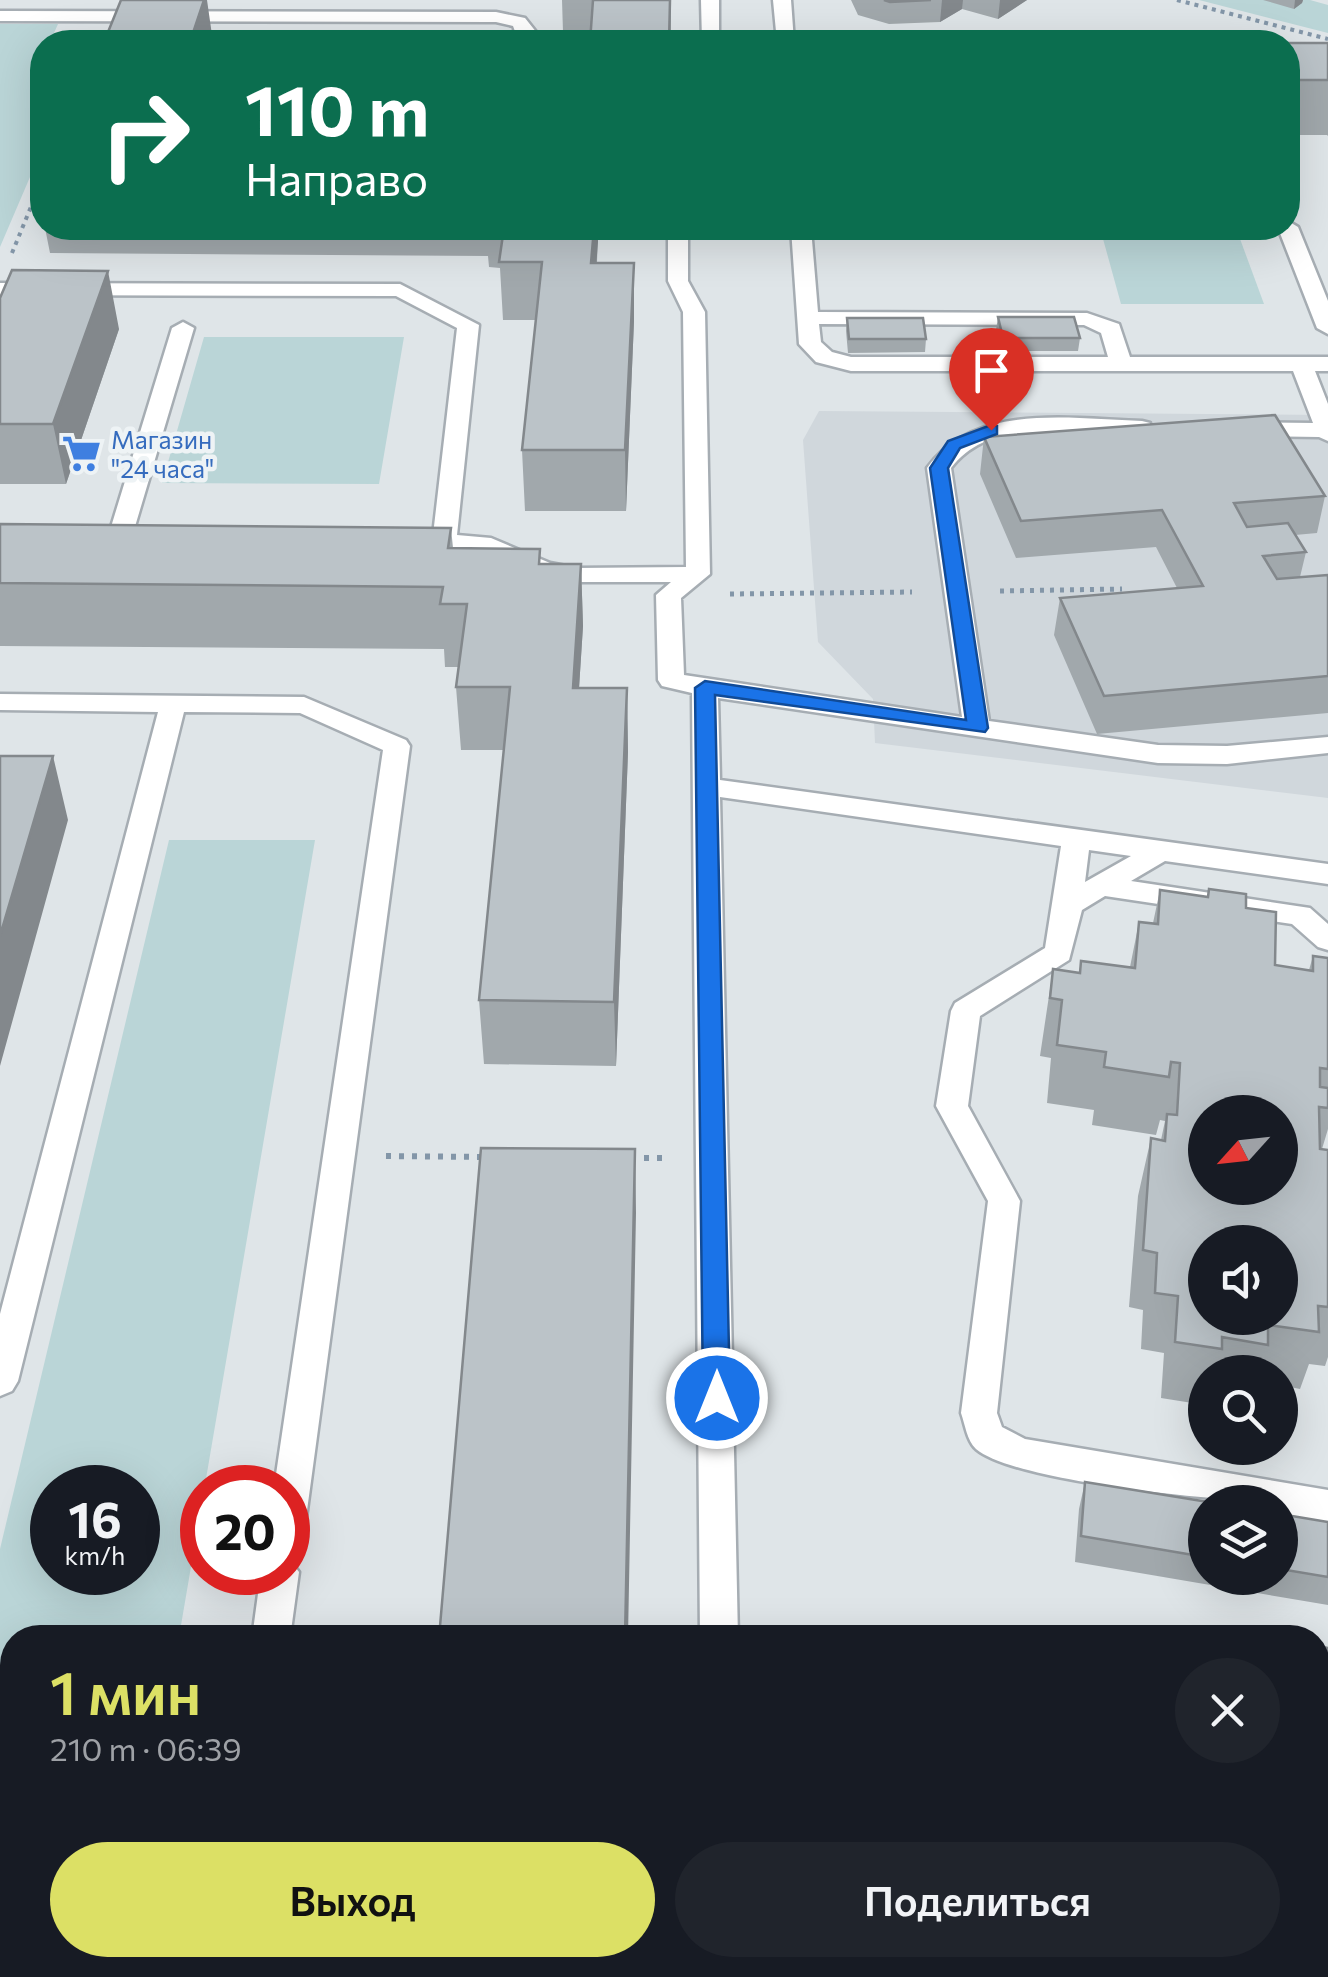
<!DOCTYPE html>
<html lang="ru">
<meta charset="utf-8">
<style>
:root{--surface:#171b24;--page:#20242c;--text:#f1f3f6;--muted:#9ea1a6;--accent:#dce065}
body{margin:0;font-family:Commissioner,sans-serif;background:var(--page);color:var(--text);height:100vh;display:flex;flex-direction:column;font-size:38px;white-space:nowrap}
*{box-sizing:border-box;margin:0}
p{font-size:32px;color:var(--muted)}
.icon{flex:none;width:55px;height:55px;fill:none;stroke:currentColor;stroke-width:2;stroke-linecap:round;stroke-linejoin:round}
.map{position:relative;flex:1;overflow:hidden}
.details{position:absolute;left:0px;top:1625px;width:1330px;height:352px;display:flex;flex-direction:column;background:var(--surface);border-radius:40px 40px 0 0;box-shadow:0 10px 40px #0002}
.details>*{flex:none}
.banner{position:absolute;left:30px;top:30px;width:1270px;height:210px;border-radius:40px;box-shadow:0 10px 40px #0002;background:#0b6e4f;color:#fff;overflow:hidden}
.needle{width:65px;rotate:243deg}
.buttons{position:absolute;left:1188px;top:1095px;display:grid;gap:20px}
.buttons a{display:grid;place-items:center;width:110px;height:110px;border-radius:50%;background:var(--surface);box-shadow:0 10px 40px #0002;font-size:50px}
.speed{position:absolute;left:30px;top:1465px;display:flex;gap:20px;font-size:50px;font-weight:700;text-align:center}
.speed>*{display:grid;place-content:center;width:130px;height:130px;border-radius:50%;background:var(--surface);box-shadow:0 10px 40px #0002;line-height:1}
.speed small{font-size:25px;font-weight:400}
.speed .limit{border:15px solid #d22;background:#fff;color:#111}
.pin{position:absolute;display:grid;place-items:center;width:85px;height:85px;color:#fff;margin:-102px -42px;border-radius:50% 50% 50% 0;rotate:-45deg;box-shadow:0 0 10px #0007}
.pin .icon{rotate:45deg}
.me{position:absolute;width:110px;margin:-55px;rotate:0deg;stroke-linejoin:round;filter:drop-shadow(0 0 8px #0008)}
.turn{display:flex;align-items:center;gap:35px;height:210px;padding:0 50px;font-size:45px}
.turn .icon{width:130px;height:130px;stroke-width:2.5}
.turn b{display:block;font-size:70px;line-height:85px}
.round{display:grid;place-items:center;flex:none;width:105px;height:105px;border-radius:52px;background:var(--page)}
.overview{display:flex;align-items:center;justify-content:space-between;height:170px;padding:0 50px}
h1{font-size:60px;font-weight:600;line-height:75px;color:var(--accent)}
.action{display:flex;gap:20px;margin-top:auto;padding:20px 50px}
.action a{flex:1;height:115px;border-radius:60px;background:var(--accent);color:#111;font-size:40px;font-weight:600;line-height:115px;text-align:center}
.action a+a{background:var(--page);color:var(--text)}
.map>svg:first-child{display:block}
</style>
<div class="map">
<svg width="1328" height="1977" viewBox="0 0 1328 1977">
<rect width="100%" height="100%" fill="#dfe5e8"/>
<path fill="#d0d7dc" d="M819 411 1328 415V798L875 743 873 699 818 642 803 440Z"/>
<path fill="#bad5d7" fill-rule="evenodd" d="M1199 0H1310L1328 5V33Z
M0 24H58L50 42H42V61L33 82 42 89V149L0 247Z
M1100 228H1236L1264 304H1121Z
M204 337H404L379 484 162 483Z
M169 840H315L179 1637 12 1638V1710L0 1709V1549ZM52 1488H138V1572H52Z"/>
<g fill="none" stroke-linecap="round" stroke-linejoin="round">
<defs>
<path id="minor" d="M701 0H719V42H702Z
M773 0H791L794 42H777Z
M0 11 496 12 525 18 537 33 535 42H519L513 26 496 22 0 21Z
M1288 221 1298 227 1328 301V334L1317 328 1278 228H1288Z
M668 228H688V281L705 312 710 574 681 598 684 675 962 717 927 468C975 402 1070 419 1142 421L1150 423V433C1085 449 1001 405 951 468L989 721 1158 745 1227 746 1328 737V753L1227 764 1158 763 718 698 720 780 1328 864V884L1165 861 1131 881 1310 908 1328 924V950L1318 947 1292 924 1105 896 1082 910 1069 960 980 1016 968 1106 1020 1201 997 1413 1002 1427 1025 1439 1328 1490V1522L1280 1514V1502C1224 1502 1015 1482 976 1449 967 1441 965 1424 961 1413L988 1201 936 1106 951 1011 955 1003 1045 948 1061 846 720 797 738 1638H700L692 693 662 686 658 680 656 595 671 582H577L534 574 481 550 403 547 400 542 403 537 433 535 457 328 396 296 0 295V283L400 284 479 325 457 535 491 538 550 563 577 568 686 567 683 312 668 281ZM1089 850 1131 856 1085 882Z
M791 228H811L818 312 1087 313 1119 324 1130 357H1328V371H1315L1328 404V441L1319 437 1243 436 1232 429 1243 422 1313 423 1293 371H851L816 362 799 344ZM819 324 1084 325 1101 333 1108 357H851L832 352 821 342Z
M183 322 194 328 131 540 119 547 110 545 107 540 172 328Z
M0 694 304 697 406 740 410 746 306 1518 301 1529 288 1534V1488H274L383 750 300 713 184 712 18 1381 12 1391 0 1396V1314L158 712 0 710Z
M288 1558 299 1572 290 1638H252L261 1572H288Z
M0 1841H12V1881H0Z
M613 1965H655V1977H613Z"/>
</defs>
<use href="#minor" stroke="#a6adb3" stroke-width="5"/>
<path stroke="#8396a8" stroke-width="4" stroke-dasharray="4 5" stroke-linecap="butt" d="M1177 0 1328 39
M12 253 42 180"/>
<path stroke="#8396a8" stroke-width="5" stroke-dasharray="4 6" stroke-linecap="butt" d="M1000 591 1122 589
M730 594 912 592"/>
<path stroke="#8396a8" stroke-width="6" stroke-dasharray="5 8" stroke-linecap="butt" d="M386 1156 488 1157
M631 1158H663"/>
<path stroke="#8396a8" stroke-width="8" stroke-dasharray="6 10" stroke-linecap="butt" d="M912 1965 921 1977"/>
<use href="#minor" fill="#fff" fill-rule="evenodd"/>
</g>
<path fill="#a1a8ac" d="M562 0H671V42H590L591 33 563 32Z
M851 0H1027L998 19 962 9 940 22 889 24 858 15Z
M1263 0H1303L1302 3 1294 9Z
M1288 43H1328V136L1327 135H1288Z
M42 187V216L38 196Z
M45 228H598L597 263 634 321 626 511H525L522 450 536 320H503L500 268 489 267 488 256 50 253Z
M0 298 119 329 66 484H0Z
M998 317 1080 338 1078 351H1001L996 330Z
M847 318 926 339 925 352 848 353 846 331Z
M984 437 1325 496 1317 533 1295 535 1306 552 1300 577 1328 575V713L1097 734 1054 635 1060 598 1177 588 1156 547 1016 558 980 474Z
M0 524 451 528 453 548 540 549V564H581L583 626 579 688H627L628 752 616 1066 484 1064 479 1000 504 750H461L456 687 459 667H445L444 649 0 646Z
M1160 890 1246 908 1275 965 1309 970 1313 956 1328 958V1129L1322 1149 1328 1150V1357L1325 1366 1309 1364 1300 1389 1280 1385V1372H1205V1405L1161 1398 1164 1353 1141 1349 1143 1310 1129 1307 1138 1196 1151 1138 1161 1140 1165 1121 1160 1120 1156 1135 1092 1125 1094 1110 1047 1103 1051 1058 1040 1056 1053 969 1079 973 1081 961 1130 967 1139 922 1153 923Z
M1085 1482 1205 1502V1578H1280V1514L1328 1522V1605L1075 1562 1079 1509Z
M1218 1965H1318L1328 1977H1218Z"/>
<path fill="#83888c" d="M204 0H207L213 42H190Z
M942 0H963L962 9 940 22Z
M1000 0H1027L998 19Z
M1295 0H1303L1302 3 1294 9Z
M594 228H598V242L592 321 591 263Z
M634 263V321L626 511 625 450Z
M108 271 119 329 66 484 53 424Z
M581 564 583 626 575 751 573 688Z
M627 688 628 752 616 1066 614 1002Z
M53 756 68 820 0 1066V936Z
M635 1149 636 1213 628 1638H625Z
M525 1965H533L532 1977H524Z"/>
<path fill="#bbc3c8" stroke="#83888c" stroke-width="2.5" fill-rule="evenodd" d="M121 0H204L190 42H104Z
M593 0H670L669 42H590Z
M884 0H931L890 2Z
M1288 43H1328V80H1288Z
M504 228H594L591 263H634L625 450H522L542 262H499Z
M12 270 108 271 53 424H0V298Z
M998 317H1074L1080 338H1003Z
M847 318H923L926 339H849Z
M1275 415 1325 496 1234 503 1247 527 1288 523 1306 552 1263 556 1277 579 1328 575V676L1104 696 1060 598 1203 586 1162 510 1021 521 984 437Z
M0 524 451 528 448 548 540 549 539 564H581L573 688H627L614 1002 479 1000 510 687H456L467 604H440L443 587 0 583Z
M0 756H53L0 936Z
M1209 889 1246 894V908L1276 912 1275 965 1313 971V956L1328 958V1069L1320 1068V1087L1328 1088V1108L1319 1107 1320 1149 1328 1150V1307L1318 1306 1319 1332 1268 1325V1345L1222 1337V1349L1175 1342 1178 1296 1155 1293 1157 1253 1143 1250 1151 1138 1165 1141 1167 1114 1177 1115 1180 1063 1171 1062 1169 1077 1104 1067 1106 1052 1057 1045 1062 1000 1050 998 1053 969 1080 973 1081 961 1135 968 1139 922 1158 924 1160 890 1208 897ZM1205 1112H1280V1188H1205ZM1205 1242H1280V1318H1205Z
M481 1148 635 1149 625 1638H439Z
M1085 1482 1208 1502H1205V1557L1081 1536Z
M1280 1514 1328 1522V1577L1280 1569Z
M1318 1646 1328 1648V1977H1227V1965H1318Z
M285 1965H525L524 1977H0V1966L284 1969Z"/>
<path fill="#1a73e8" stroke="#114b97" stroke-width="2.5" d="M991 425 997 426V434L960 448 948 468 988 728 985 732 715 695 730 1398 726 1406H707L703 1398 695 688 705 681 966 720 930 468 948 441Z"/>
<defs>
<symbol id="supermarket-bare" viewBox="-9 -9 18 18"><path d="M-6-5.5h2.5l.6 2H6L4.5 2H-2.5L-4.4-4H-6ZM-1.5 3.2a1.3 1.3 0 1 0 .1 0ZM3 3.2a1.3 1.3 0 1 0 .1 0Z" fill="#3f7fe0" stroke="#eef3f5" stroke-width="2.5" paint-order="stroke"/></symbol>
</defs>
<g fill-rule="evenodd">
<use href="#supermarket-bare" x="54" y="426" width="55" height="55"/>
</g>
<g text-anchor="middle" stroke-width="9" stroke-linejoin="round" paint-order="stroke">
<g font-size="25" fill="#366cbe" stroke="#eef3f5" text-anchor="start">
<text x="111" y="449">Магазин<tspan x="111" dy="29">"24 часа"</tspan></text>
</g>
</g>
</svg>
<div class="buttons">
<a><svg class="needle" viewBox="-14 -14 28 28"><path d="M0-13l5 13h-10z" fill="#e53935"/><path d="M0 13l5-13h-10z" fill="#9ea1a6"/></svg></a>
<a><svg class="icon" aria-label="sound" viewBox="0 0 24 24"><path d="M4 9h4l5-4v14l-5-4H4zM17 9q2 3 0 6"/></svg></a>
<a><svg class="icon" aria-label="search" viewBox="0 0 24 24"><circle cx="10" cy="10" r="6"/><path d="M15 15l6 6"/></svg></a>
<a><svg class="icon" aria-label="layers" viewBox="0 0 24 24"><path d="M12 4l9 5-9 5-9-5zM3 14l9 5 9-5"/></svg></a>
</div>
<div class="speed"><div>16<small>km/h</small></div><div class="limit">20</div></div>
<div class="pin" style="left:991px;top:430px;background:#d93025"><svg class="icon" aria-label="arrive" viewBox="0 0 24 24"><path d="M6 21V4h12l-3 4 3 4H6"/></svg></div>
<svg class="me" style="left:717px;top:1398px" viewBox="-20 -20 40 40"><circle r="17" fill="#1a73e8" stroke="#fff" stroke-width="3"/><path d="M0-11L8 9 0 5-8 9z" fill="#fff"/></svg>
<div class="banner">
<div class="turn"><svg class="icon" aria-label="right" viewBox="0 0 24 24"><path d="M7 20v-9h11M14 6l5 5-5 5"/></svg><div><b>110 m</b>Направо</div></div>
</div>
<section class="details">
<div class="overview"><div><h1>1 мин</h1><p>210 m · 06:39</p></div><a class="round"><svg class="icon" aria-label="close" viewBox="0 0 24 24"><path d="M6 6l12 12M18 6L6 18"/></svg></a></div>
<div class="action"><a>Выход</a><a>Поделиться</a></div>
</section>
</div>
